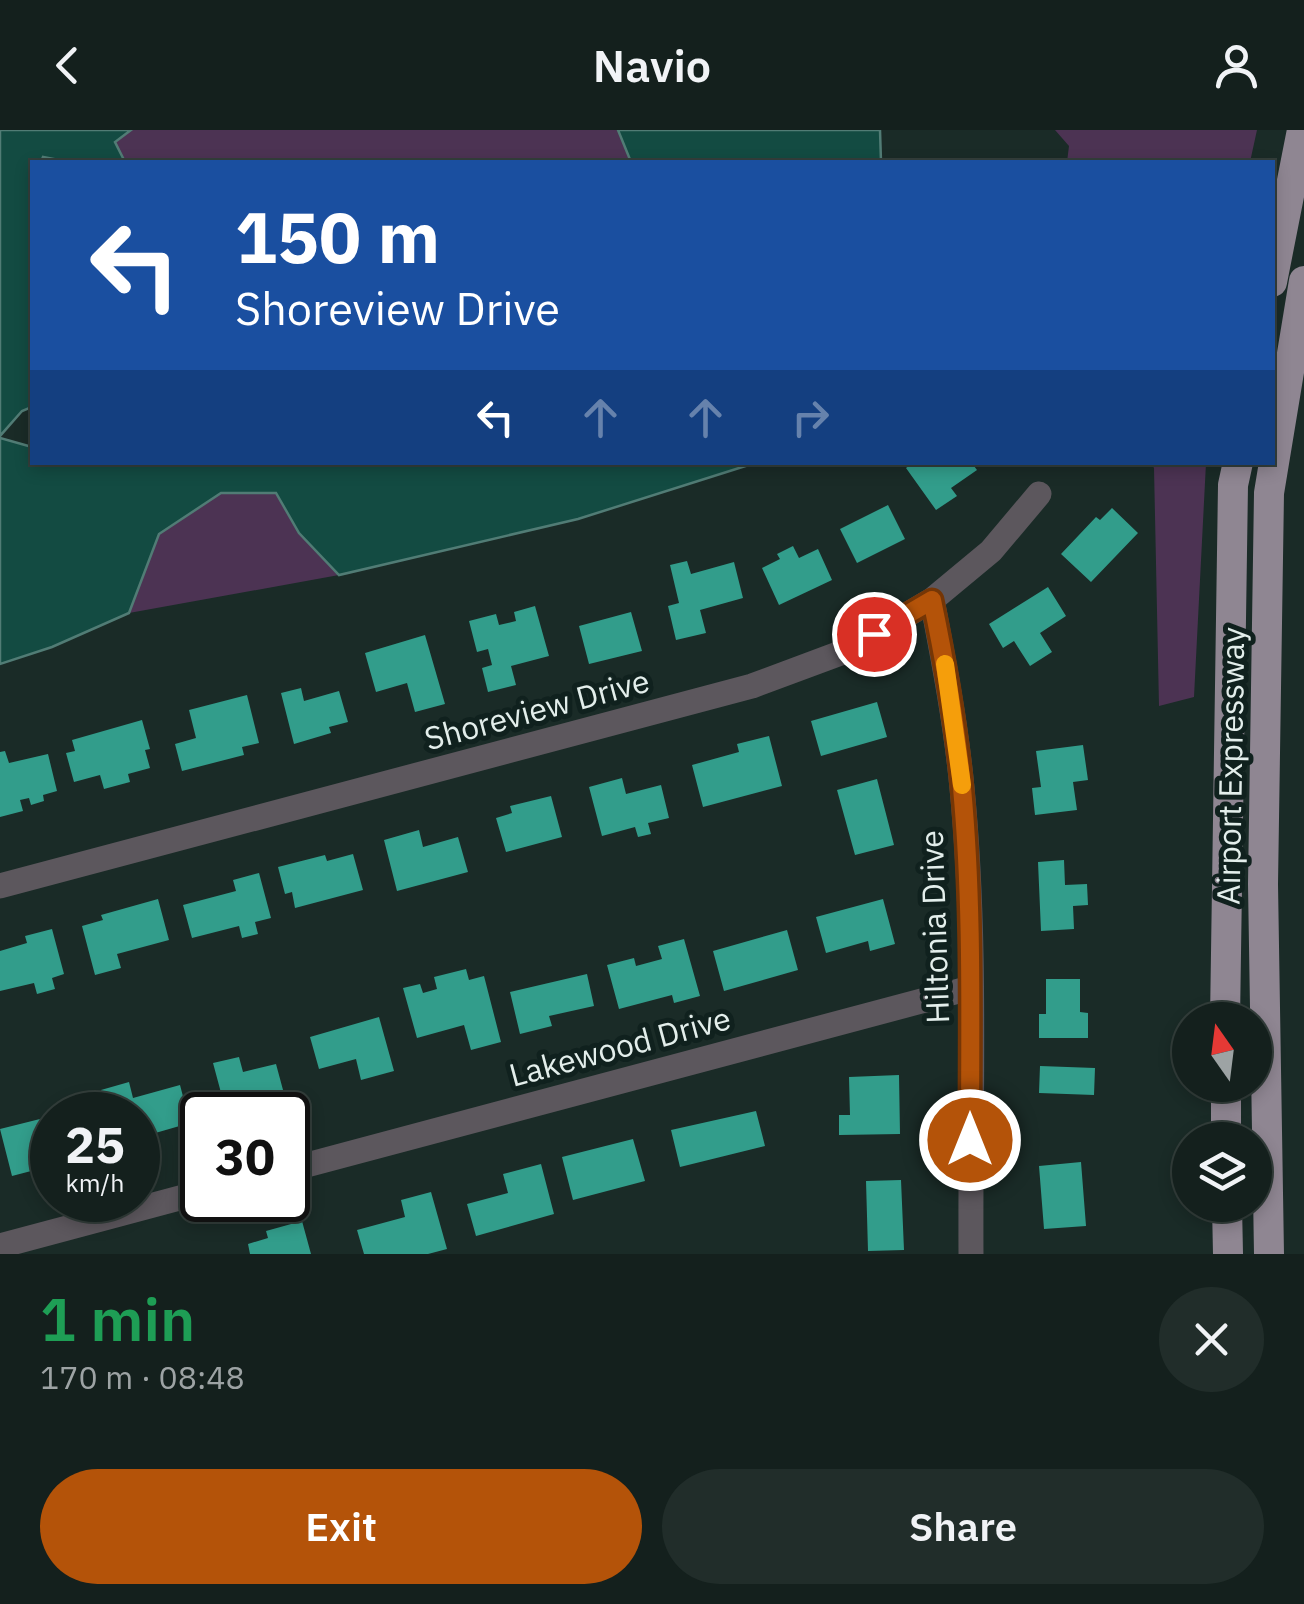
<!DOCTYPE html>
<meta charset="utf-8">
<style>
:root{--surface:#14201d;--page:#212d2a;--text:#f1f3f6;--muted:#9da3a4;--line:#333e3b;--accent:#b45309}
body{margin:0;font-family:"IBM Plex Sans",sans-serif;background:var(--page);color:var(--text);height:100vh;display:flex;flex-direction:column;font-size:38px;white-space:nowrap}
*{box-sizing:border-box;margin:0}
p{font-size:32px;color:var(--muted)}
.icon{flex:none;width:55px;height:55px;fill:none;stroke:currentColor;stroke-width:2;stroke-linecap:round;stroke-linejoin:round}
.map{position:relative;height:1124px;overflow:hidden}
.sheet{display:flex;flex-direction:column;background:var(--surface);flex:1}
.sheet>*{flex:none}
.top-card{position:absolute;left:30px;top:30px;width:1245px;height:305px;border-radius:0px;box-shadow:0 5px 15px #0003,0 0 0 2px var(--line);background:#1a4fa0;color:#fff;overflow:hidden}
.needle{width:65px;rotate:346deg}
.fabs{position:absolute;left:1172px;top:872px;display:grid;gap:20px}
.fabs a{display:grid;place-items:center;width:100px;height:100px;border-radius:50%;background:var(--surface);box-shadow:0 5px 15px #0003,0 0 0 2px var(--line);font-size:50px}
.speed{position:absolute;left:30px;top:962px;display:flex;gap:20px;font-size:50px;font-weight:700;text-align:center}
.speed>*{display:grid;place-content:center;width:130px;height:130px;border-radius:50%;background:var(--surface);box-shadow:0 5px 15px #0003,0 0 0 2px var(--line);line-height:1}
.speed small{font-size:25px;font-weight:400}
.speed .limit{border:5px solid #111;border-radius:15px;background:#fff;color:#111}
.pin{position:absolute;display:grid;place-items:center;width:85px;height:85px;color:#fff;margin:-42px;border:5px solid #fff;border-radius:50%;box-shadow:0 2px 10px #0007}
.me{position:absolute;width:110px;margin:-55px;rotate:0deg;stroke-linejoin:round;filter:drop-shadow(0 0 8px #0008)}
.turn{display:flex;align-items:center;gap:35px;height:210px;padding:0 40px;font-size:45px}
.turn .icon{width:130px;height:130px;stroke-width:2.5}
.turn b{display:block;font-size:70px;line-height:85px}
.lanes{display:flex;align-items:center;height:95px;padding:0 40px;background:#0003;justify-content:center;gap:50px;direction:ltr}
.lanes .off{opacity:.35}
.round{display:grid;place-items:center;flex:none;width:105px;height:105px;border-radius:52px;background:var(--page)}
.summary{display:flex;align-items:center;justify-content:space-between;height:170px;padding:0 40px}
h1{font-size:60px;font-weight:600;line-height:75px;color:#1e9e55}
.button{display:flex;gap:20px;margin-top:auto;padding:20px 40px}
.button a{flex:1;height:115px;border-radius:60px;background:var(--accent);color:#fff;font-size:40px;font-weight:600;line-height:115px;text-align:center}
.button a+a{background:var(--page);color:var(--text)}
header{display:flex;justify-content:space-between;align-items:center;height:130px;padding:0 40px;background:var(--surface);font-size:45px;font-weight:600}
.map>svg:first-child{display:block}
</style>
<header><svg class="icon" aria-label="back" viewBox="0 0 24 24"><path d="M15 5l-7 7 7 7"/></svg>Navio<svg class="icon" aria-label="person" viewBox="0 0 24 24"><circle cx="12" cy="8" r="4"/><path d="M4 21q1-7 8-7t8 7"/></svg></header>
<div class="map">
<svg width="1304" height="1124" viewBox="0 0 1304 1124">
<rect width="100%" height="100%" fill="#1a2b27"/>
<path fill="#4c3353" d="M131 0H618L632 29 631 32H125L114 12Z
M1055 0H1257L1250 32H1067L1069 16Z
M1151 333H1206L1194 567 1159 576 1154 338Z
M221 363H276L299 403 339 445 129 483 159 404Z"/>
<path fill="#134b42" stroke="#517c75" stroke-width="2.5" d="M0 0H131L115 12 125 32H69L43 27 41 32H32V277L22 281 0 306Z
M618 0H880L881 32H631Z
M0 308 32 317V332L755 333 578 389 339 445 299 403 276 363H221L159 404 129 483 52 517 0 534Z"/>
<path fill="#329d8b" d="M914 332H971L977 340 951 358 957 366 936 380 906 338Z
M888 375 905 409 857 433 840 399Z
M1112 378 1138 403 1091 452 1061 424 1096 387 1100 390Z
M793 416 799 428 818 419 832 450 779 475 762 438 780 429 777 424Z
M687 431 691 444 734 432 743 468 700 480 706 503 676 510 668 476 679 473 670 435Z
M1048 457 1066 486 1040 503 1052 522 1030 536 1014 511 1003 518 989 494Z
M535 476 549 526 511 536 516 555 488 562 482 538 492 535 488 519 477 522 469 491 496 484 499 495 516 491 514 482Z
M631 482 642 521 589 534 579 496Z
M425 505 445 574 415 582 407 553 376 562 365 523Z
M301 558 304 571 339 561 348 592 329 597 331 603 294 614 281 563Z
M247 565 259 613 242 617 244 625 182 641 175 614 196 608 189 580Z
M877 572 887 607 821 626 811 591Z
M142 590 150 619 145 620 150 638 128 644 130 652 104 659 100 645 74 652 66 623 75 621 72 610Z
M769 606 782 656 703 677 692 635 739 622 737 614Z
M1083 615 1088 650 1073 652 1077 680 1035 685 1032 658 1041 657 1036 621Z
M5 621 9 633 48 624 57 661 43 665 44 671 31 675 29 668 20 670 23 681 0 687V622Z
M622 648 626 664 661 655 669 688 648 693 651 704 638 707 635 697 602 706 589 657Z
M877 649 894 715 855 725 837 660Z
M551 666 562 707 506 722 496 688 512 683 510 676Z
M419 700 423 717 458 707 468 742 397 761 384 710Z
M353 724 363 760 295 778 292 762 285 764 278 737 325 725 327 731Z
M1064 730 1065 755 1087 754 1088 775 1073 776 1074 799 1041 801 1038 732Z
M259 743 271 788 255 792 258 804 242 808 239 796 192 808 183 775 236 761 233 750Z
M158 769 169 810 117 824 121 838 95 845 82 796 103 790 101 785Z
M883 769 895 814 870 821 868 811 826 823 816 787Z
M52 799 64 844 52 848 55 859 37 864 34 853 0 861V821L27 813 25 806Z
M787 800 798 840 724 861 713 821Z
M684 809 700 866 674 873 672 865 619 879 607 835 634 828 636 836 662 829 658 816Z
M466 839 469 850 484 846 501 912 471 920 464 895 417 908 403 858 420 854 423 863 437 859 434 847Z
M587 844 594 876 549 886 552 896 520 904 510 862Z
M1046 849H1080V882L1088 883V908H1039V884H1046Z
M379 887 394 941 361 950 356 929 319 939 310 907Z
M239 927 243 942 276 934 286 971 227 985 213 933Z
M1040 936 1095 938 1094 965 1039 963Z
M899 945 900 1004 839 1005V985H850L849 947Z
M129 952 133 968 180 955 190 993 138 1008V985H108L101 960Z
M756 981 765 1016 680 1037 671 1000Z
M52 986V1023L32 1028 35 1040 12 1046 0 999Z
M633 1009 645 1051 573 1070 562 1027Z
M1081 1032 1086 1096 1044 1099 1039 1036Z
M541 1034 554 1084 476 1106 467 1074 508 1063 503 1044Z
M901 1050 904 1120 868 1121 866 1051Z
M431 1062 447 1119 428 1124H364L357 1100 405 1087 401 1070Z
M302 1091 311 1124H250L248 1114 268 1108 266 1101Z"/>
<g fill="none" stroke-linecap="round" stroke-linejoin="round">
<path stroke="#5c575d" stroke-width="25" d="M932 470C944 532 956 595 962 658 977 812 970 969 971 1124
M0 756 752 556 846 521 932 470 991 421 1039 364
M288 1040 970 858
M0 1116 202 1062"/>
<path stroke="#8f8692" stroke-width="30" d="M1272 152 1302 0
M1225 890 1233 355 1238 332
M1226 955V1010
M1227 1075 1228 1124
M1269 1124 1263 754 1269 363 1304 151"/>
</g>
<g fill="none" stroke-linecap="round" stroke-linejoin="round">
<defs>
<path id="route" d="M874 504 932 470C945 532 956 595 962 658 973 775 970 893 970 1010"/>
</defs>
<use href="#route" stroke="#753606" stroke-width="25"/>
<use href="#route" stroke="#b45309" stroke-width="18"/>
<path stroke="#f59e0b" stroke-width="18" d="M945 534 962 655"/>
</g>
<g text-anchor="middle" stroke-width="10" stroke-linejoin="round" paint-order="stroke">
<g font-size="32" fill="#e3eeeb" stroke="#10211e">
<text transform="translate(537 580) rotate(-15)" y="11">Shoreview Drive</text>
<text transform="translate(1231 636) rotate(-89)" y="11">Airport Expressway</text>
<text transform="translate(935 797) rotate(-92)" y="11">Hiltonia Drive</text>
<text transform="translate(620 917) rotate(-15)" y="11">Lakewood Drive</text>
</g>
</g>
</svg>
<div class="fabs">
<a><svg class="needle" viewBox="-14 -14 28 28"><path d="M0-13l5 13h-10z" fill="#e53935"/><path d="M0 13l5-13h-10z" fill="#9da3a4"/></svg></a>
<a><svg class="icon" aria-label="layers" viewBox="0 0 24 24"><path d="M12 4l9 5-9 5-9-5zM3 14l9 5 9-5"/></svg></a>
</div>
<div class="speed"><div>25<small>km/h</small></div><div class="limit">30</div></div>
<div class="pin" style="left:874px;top:504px;background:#d93025"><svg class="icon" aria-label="arrive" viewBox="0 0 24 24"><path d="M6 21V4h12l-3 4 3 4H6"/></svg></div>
<svg class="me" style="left:970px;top:1010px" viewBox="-20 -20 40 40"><circle r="17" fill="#b45309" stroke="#fff" stroke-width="3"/><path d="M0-11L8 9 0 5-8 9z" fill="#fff"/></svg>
<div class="top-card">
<div class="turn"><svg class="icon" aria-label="left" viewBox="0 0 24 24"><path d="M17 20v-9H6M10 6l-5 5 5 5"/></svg><div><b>150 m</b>Shoreview Drive</div></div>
<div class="lanes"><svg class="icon" aria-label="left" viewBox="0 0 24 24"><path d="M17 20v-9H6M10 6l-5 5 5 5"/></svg><svg class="icon off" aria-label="ahead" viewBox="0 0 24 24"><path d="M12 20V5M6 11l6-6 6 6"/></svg><svg class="icon off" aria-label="ahead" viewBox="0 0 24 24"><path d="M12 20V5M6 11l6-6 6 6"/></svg><svg class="icon off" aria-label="right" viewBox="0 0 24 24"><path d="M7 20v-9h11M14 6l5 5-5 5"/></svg></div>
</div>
</div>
<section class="sheet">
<div class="summary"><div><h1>1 min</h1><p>170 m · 08:48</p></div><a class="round"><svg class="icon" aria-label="close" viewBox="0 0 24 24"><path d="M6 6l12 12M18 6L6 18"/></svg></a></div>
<div class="button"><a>Exit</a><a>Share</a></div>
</section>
